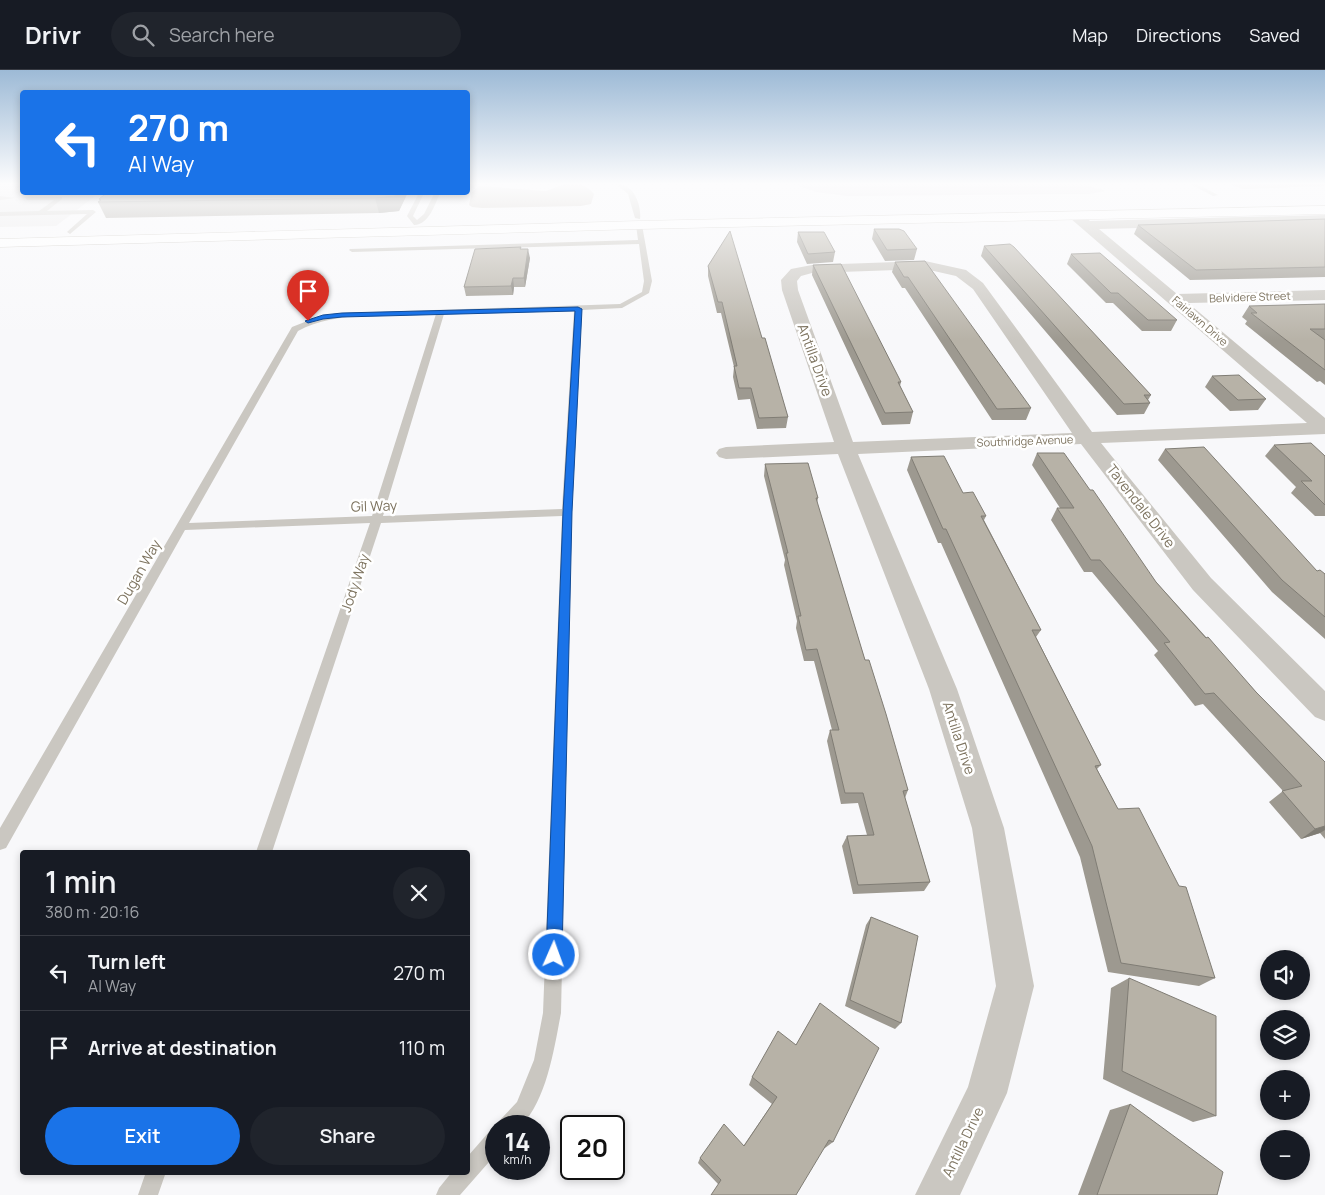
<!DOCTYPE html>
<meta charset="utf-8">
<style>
:root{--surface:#171b24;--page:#20242c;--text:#f1f3f6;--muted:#9ea1a6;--line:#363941;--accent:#1a73e8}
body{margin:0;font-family:Manrope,sans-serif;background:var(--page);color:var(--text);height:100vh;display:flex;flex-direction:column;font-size:19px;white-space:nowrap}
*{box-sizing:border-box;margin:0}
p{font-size:16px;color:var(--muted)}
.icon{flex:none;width:28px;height:28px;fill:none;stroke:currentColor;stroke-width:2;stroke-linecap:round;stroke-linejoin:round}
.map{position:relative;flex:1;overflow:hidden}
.panel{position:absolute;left:20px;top:780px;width:450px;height:325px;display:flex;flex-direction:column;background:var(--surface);border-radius:5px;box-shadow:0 2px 8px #0003}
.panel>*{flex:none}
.banner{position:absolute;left:20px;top:20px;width:450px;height:105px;border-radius:5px;box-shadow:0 2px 8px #0003;background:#1a73e8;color:#fff;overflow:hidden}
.tools{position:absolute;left:1260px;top:880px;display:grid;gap:10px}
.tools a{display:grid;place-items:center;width:50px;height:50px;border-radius:50%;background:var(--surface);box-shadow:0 2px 8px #0003;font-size:25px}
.speed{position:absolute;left:485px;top:1045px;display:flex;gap:10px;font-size:25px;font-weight:700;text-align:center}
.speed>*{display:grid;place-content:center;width:65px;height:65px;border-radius:50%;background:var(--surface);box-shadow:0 2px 8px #0003;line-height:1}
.speed small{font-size:12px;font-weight:400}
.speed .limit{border:2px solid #111;border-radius:8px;background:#fff;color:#111}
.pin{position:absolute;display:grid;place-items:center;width:42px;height:42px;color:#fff;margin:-51px -21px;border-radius:50% 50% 50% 0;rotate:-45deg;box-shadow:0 0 5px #0007}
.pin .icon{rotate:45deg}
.me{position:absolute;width:55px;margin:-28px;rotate:2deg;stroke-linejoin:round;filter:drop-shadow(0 0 4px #0008)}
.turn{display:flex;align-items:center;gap:18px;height:105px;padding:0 25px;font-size:22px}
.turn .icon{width:65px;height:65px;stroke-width:2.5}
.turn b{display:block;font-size:35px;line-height:42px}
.round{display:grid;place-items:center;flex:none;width:52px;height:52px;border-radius:26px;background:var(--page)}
.overview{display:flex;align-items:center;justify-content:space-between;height:85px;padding:0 25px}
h1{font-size:30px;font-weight:600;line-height:38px}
.primary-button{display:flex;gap:10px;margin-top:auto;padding:10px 25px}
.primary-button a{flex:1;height:58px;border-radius:30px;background:var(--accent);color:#fff;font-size:20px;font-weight:600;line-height:58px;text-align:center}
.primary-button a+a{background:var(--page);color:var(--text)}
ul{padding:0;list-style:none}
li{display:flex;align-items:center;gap:15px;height:75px;padding:0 25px;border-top:1px solid var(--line)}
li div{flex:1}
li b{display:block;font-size:19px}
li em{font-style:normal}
header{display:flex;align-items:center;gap:30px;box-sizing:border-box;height:70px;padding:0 25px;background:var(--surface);border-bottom:1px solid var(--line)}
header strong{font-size:24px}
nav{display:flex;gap:28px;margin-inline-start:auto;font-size:18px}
.search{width:350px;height:45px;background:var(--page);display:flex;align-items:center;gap:12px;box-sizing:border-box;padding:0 18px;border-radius:28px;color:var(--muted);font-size:19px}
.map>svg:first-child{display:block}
</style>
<header>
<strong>Drivr</strong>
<div class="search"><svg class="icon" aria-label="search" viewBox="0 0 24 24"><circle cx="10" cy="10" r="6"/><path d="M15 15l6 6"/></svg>Search here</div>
<nav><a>Map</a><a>Directions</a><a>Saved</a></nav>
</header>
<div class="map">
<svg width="1325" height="1125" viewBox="0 0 1325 1125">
<rect width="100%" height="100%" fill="#f8f8fa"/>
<path fill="#e9e8e8" d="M0 114H22V122L99 123 56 156 0 157Z"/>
<path fill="#e0d9e1" d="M793 114H1083L1106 121 1088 124 847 126 816 122Z"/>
<path fill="#ccc4bc" d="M565 114C578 114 586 114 594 124L591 134 581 136 482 138 472 137 469 135 472 122 479 116 546 121Z
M1229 114H1325V116L1243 119Z"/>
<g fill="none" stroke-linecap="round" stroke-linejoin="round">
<defs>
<path id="secondary" d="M1325 136V144L639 159 0 177V169L639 151Z"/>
</defs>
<use href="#secondary" stroke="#bfbbb3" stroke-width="1"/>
<path fill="#cac7c1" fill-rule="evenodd" d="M616 114C633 112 642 135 640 149L635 148 628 124Z
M1190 114H1197L1218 125 1213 126Z
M428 122 423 125 413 146 417 150 424 144 434 124 432 122 440 123C435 134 429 155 414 155L407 146 419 123Z
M0 126 15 128 0 130Z
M25 127H62V129L47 141 93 140 96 142 70 164 67 162 68 161 87 144 0 146V142L39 141 54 130H27Z
M639 153 642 155 652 211 649 223 622 238 582 240 572 442 561 943C554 979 547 1029 521 1056H498L501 1049 517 1032 534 990 543 943 562 446 381 453 272 782H256L370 453 185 460 6 778 0 780V758L292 257 315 248 342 243 620 234 642 222 644 211 639 174 352 182 349 180 350 179 638 170 636 155ZM574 240 562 439 383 446 444 244ZM436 244 372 446 189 453 298 261C337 240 393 246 436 244Z
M496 1059V1084L460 1125H436L439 1118 452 1102H468V1086L489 1062Z
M146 1102H166L158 1125H138Z"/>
<path fill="#cac7c1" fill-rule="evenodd" d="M1075 141 1080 142 1090 151 1325 145V153L1099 159 1177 224 1325 220V230L1188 233 1325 348V364L1101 373 1211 508 1325 621V651L1315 647 1193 520 1081 374 858 384 957 619 1004 758 1034 916 1007 1023 960 1125H915L968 1017 996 916 972 758 929 619 838 384 726 389 719 387 716 383 719 379 726 377 834 372 782 220 781 210 791 199 812 195 925 191 966 200 983 213 1092 362 1307 353 1070 148 1068 145 1070 142ZM925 199 956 206 973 219 1072 363 853 372 798 220 797 211 801 206 812 203Z"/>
<use href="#secondary" fill="#fff" fill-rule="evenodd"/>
</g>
<path fill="#9d9990" d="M408 122 399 141 379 143 106 148 98 132 100 131 99 129Z
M1325 149V207L1190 210 1134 164 1138 155Z
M874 159 917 179 914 190 885 191 872 169Z
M798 162 835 182 833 192 807 194 797 172Z
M984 176 1151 325 1148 330 1150 333 1144 344 1117 345 981 186Z
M521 179 530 188 525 217H514L513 225 466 226 464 217Z
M1071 184 1177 250 1171 261H1142L1113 233H1106L1067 194Z
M895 192 1031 338 1026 350H992L905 218H902L892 202Z
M813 195 901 312 900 316 913 342 910 354 882 355 812 205Z
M708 196 762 268 788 347 786 358 757 359 750 329 738 330 733 307 734 297 721 243H717L708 206Z
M1325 234V269H1324L1325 270V315L1320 311 1317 312 1245 254 1247 251 1242 247 1249 236Z
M1212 306 1266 329 1258 340 1230 341 1205 317Z
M1274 375 1325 386V446H1315L1291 423 1296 417 1265 386Z
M1165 379 1317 501 1325 504V569L1272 522 1158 390Z
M1037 383 1156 512 1256 622 1325 692V769L1320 763 1301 769 1269 732 1283 721 1203 634 1195 636 1154 585 1158 581 1092 502H1084L1051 450 1057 438H1060L1032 395Z
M911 387 963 423 986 446 984 450 1041 560 1036 567 1101 695 1097 699 1118 739 1215 908 1199 916 1108 902 1080 787 941 473H938L907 400Z
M765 394 818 428 817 433 865 590 908 720 905 728 930 812 924 821 853 824 842 776 847 766 867 765 858 733 841 734 827 671 830 660H832L814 591H804L796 558 797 551 784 495 785 490 764 406Z
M871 847 901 953 895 959 845 936 866 855Z
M1129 908 1216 1046 1193 1052 1103 1009 1111 918Z
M820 933 833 1072 825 1078 718 1114 698 1093 700 1088 744 1075 772 1034 749 1015 752 1007 796 975Z
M1130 1034 1217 1125H1078L1110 1040Z"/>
<path fill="#807d75" d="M397 122H408L399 141 379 143 375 128Z
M528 179 530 188 525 217 524 208Z
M513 208 514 217 513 225 511 216Z
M1325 756V760L1320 763 1301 769 1315 759Z"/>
<path fill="#b7b2a7" stroke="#807d75" d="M108 122H397L395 126 375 128 98 132 101 130 99 129Z
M1325 149V197L1196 200 1138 155Z
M874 159H899L904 161 917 179 887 180Z
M730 161 762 268H765L788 347 759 348 751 318H739L734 296H737L722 232H718L708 196Z
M798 162H824L835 182 808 184Z
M1010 174 1014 177 1151 325H1144L1150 333 1124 334 984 176Z
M521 177 520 179H528L524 208H513L511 216 464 217 475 179Z
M1100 183 1177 250H1148L1118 223H1111L1071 184Z
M925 191 1031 338 997 339 908 207H904L895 192Z
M841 194 901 312H898L913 342 885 343 813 195Z
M1325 234V259H1310L1325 270V300L1251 243H1257L1249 236Z
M1239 305 1266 329 1238 330 1212 306Z
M1311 373 1325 386V435L1301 411H1312L1274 375Z
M1204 377 1317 501 1320 500 1325 504V547L1282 510 1165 379Z
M1037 383H1064L1090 420H1093L1156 512 1206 568 1208 567 1256 622 1325 692V756L1315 759 1282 721 1302 716 1214 623 1205 624 1164 573 1170 572 1100 490H1091L1057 438H1074Z
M944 386 963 423 973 422 986 446H981L1041 560H1032L1101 695 1095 696 1118 739 1139 738 1179 816 1186 817 1215 908 1121 893 1092 776 946 459H943L911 387Z
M808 393 818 428H816L865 590H869L886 644 908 720 903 721 930 812 858 815 847 766 874 765 863 723H845L830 660H839L817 579 806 580 798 546H801L786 483H788L765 394Z
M871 847 918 866 901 953 850 930Z
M1129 908 1216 946V1046L1122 1001Z
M820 933 879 978 833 1072 829 1070 796 1125H711L721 1110 700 1088 724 1054 744 1076 777 1027 752 1007 778 961 796 975Z
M1130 1034 1223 1102 1217 1125H1097Z"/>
<linearGradient id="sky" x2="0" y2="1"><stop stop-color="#9dbad6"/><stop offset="0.42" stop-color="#fcfcfd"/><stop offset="1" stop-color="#fcfcfd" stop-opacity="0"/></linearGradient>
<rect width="1325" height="271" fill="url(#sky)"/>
<path fill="#1a73e8" stroke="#114b97" d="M578 237 582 239 572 442 562 885 560 891 554 893 548 891 546 885 563 442 575 241 342 247 323 249 308 253 305 251 323 245 342 243Z"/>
<g text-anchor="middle" stroke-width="5" stroke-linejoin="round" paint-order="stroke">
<g font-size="11" fill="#7d735f" stroke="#fff">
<text transform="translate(1250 227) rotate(-2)" y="4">Belvidere Street</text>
<text transform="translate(1200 251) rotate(41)" y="4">Fairlawn Drive</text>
<text transform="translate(1025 371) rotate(-2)" y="4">Southridge Avenue</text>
</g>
<g font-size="14" fill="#7d735f" stroke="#fff">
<text transform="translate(815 290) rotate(70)" y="5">Antilla Drive</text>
<text transform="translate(374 436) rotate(-2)" y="5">Gil Way</text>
<text transform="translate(1141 436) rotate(52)" y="5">Tavendale Drive</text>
<text transform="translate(139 502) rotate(-60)" y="5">Dugan Way</text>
<text transform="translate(355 513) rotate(-71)" y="5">Jody Way</text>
<text transform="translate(959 668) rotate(72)" y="5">Antilla Drive</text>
<text transform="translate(963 1072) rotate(-64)" y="5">Antilla Drive</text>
</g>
</g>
</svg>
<div class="tools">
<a><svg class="icon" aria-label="sound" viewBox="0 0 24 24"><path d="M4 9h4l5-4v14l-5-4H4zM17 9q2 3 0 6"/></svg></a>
<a><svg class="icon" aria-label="layers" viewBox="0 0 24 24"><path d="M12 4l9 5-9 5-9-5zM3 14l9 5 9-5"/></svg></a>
<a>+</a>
<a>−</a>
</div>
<div class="speed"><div>14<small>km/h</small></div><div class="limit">20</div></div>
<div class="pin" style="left:308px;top:251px;background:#d93025"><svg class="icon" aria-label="arrive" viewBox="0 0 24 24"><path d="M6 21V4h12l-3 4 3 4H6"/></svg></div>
<svg class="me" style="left:554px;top:885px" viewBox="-20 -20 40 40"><circle r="17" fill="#1a73e8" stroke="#fff" stroke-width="3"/><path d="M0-11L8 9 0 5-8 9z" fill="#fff"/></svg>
<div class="banner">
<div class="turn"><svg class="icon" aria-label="left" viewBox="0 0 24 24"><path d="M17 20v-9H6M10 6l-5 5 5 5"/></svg><div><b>270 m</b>Al Way</div></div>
</div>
<section class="panel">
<div class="overview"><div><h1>1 min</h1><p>380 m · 20:16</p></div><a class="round"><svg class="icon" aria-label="close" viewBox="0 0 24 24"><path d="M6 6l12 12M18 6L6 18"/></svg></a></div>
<ul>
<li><svg class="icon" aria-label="left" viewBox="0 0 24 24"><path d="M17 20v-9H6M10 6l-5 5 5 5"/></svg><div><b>Turn left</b><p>Al Way</p></div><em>270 m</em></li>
<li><svg class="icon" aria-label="arrive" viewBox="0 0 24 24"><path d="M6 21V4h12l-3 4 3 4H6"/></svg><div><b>Arrive at destination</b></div><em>110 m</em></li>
</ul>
<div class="primary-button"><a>Exit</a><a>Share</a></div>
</section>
</div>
